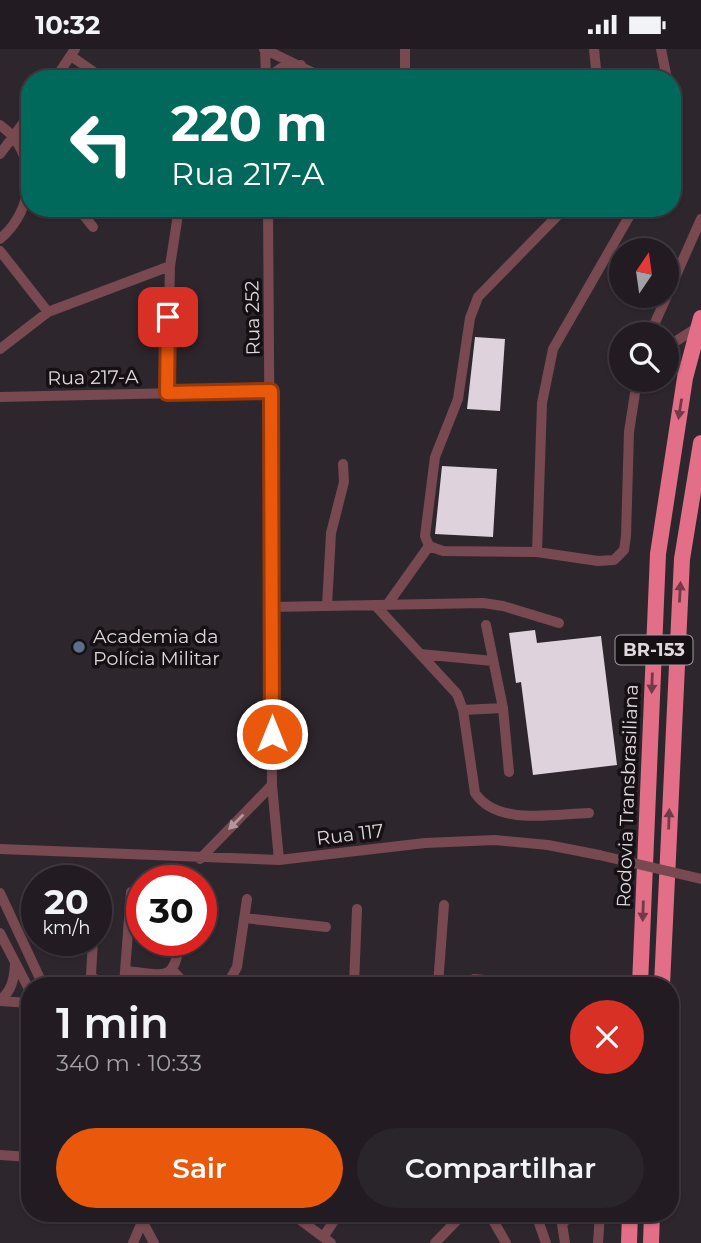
<!DOCTYPE html>
<html lang="pt">
<meta charset="utf-8">
<style>
:root{--surface:#221c22;--page:#2a252a;--text:#f1f3f6;--muted:#a2a1a5;--line:#3f3a40;--accent:#ea580c}
body{margin:0;font-family:Montserrat,sans-serif;background:var(--page);color:var(--text);height:100vh;display:flex;flex-direction:column;font-size:26px;white-space:nowrap}
*{box-sizing:border-box;margin:0}
p{font-size:23px;color:var(--muted)}
.icon{flex:none;width:38px;height:38px;fill:none;stroke:currentColor;stroke-width:2;stroke-linecap:round;stroke-linejoin:round}
.map{position:relative;flex:1;overflow:hidden}
.sheet{position:absolute;left:21px;top:928px;width:658px;height:245px;display:flex;flex-direction:column;background:var(--surface);border-radius:28px;box-shadow:0 2px 5px #0004,0 0 0 2px var(--line)}
.sheet>*{flex:none}
.guide{position:absolute;left:21px;top:21px;width:660px;height:147px;border-radius:28px;box-shadow:0 2px 5px #0004,0 0 0 2px var(--line);background:#00695c;color:#fff;overflow:hidden}
.needle{width:46px;rotate:13deg}
.buttons{position:absolute;left:609px;top:189px;display:grid;gap:14px}
.buttons a{display:grid;place-items:center;width:70px;height:70px;border-radius:50%;background:var(--surface);box-shadow:0 2px 5px #0004,0 0 0 2px var(--line);font-size:35px}
.speed{position:absolute;left:21px;top:816px;display:flex;gap:14px;font-size:35px;font-weight:700;text-align:center}
.speed>*{display:grid;place-content:center;width:91px;height:91px;border-radius:50%;background:var(--surface);box-shadow:0 2px 5px #0004,0 0 0 2px var(--line);line-height:1}
.speed small{font-size:18px;font-weight:400}
.speed .limit{border:10px solid #d22;background:#fff;color:#111}
.pin{position:absolute;display:grid;place-items:center;width:60px;height:60px;color:#fff;margin:-30px;border-radius:14px;box-shadow:0 4px 10px #0006}
.me{position:absolute;width:77px;margin:-38px;rotate:0deg;stroke-linejoin:round;filter:drop-shadow(0 0 5px #0008)}
.turn{display:flex;align-items:center;gap:24px;height:147px;padding:0 35px;font-size:32px}
.turn .icon{width:91px;height:91px;stroke-width:2.5}
.turn b{display:block;font-size:49px;line-height:60px}
.round{display:grid;place-items:center;flex:none;width:74px;height:74px;border-radius:37px;background:var(--page)}
.headline{display:flex;align-items:center;justify-content:space-between;height:119px;padding:0 35px}
h1{font-size:42px;font-weight:600;line-height:52px}
.action{display:flex;gap:14px;margin-top:auto;padding:14px 35px}
.action a{flex:1;height:80px;border-radius:42px;background:var(--accent);color:#fff;font-size:28px;font-weight:600;line-height:80px;text-align:center}
.action a+a{background:var(--page);color:var(--text)}
.status{display:flex;justify-content:space-between;align-items:center;height:49px;padding:0 35px;background:var(--surface);direction:ltr}
.status svg{height:19px;fill:currentColor}
.map>svg:first-child{display:block}
</style>
<div class="status"><b>10:32</b><svg viewBox="0 0 49 12"><path d="M0 12V9h3v3zM5 12V6h3v6zM10 12V3h3v9zM15 12V0h3v12zM26 1h20v11H26zM47 4h2v5h-2z"/></svg></div>
<div class="map">
<svg width="701" height="1194" viewBox="0 0 701 1194">
<rect width="100%" height="100%" fill="#2e262d"/>
<path fill="#ded3dd" d="M475 288 505 290 500 362 467 360Z
M442 417 497 420 493 488 435 485Z
M535 581 537 594 601 587 617 716 533 726 521 633 516 634 509 584Z"/>
<g fill="none" stroke-linecap="round" stroke-linejoin="round">
<path stroke="#784951" stroke-width="10" d="M264 0 326 30
M265 0 266 30
M594 0 597 30
M661 0 667 30
M71 7 104 30
M55 30 75 0
M265 30 281 19 301 16
M405 30V0
M672 47 675 56 672 77
M0 76C39 104 36 160 0 190
M18 82 30 97
M0 105 30 65
M78 159 93 178
M268 159 272 736 279 811
M565 159 478 248 470 269 458 350 435 408 425 487 429 497 443 502 537 503 598 512 614 511 624 501 626 487 629 383 637 331
M0 202 48 263
M650 285 701 170
M667 298 698 278
M0 300 48 263 170 217
M667 300 685 329
M167 344 170 217 179 159
M0 348 271 342
M537 503 542 354 553 300 634 159
M375 556 457 645 463 661 475 744C497 777 553 765 589 764
M387 556 429 497
M327 557 331 484 344 433 343 415
M272 558 483 554 503 557 559 574
M486 576 503 659 509 723
M420 605 493 612
M463 661 503 659
M0 800 279 811 425 794 495 791 548 796 599 806
M200 810 272 736
M0 844 43 936
M244 869 326 878
M0 884 30 942
M93 891 91 926 100 936
M125 922C164 925 174 936 180 891
M173 922 186 936
M124 936 131 843
M227 936 237 918 247 850
M354 936 357 860
M438 936 444 856
M465 936 474 930 542 936
M0 951C12 942 14 930 15 915
M0 952 30 954
M0 1106 30 1108
M138 1164 154 1194
M291 1164 331 1194
M489 1164 506 1194
M540 1164 539 1174 546 1194
M324 1187 339 1164
M133 1194 142 1173
M435 1194 464 1164
M565 1194 562 1175 573 1164
M598 1194 600 1164"/>
<path stroke="#e26e88" stroke-width="16" d="M640 936 658 505 685 329 701 269
M662 936 682 510 701 394
M629 1194 630 1164
M651 1194 652 1164"/>
<path stroke="#784951" stroke-width="10" d="M599 806 701 830"/>
</g>
<defs><path id="oneway-solid" d="M-6-.8H1V-3.2L6.5 0L1 3.2V.8H-6Z" transform="scale(1.75)"/></defs>
<g fill="#713a48">
<use href="#oneway-solid" transform="translate(680 360) rotate(99)"/>
<use href="#oneway-solid" transform="translate(680 543) rotate(-87)"/>
<use href="#oneway-solid" transform="translate(652 634) rotate(92)"/>
<use href="#oneway-solid" transform="translate(669 770) rotate(-88)"/>
<use href="#oneway-solid" transform="translate(643 862) rotate(92)"/>
</g>
<use fill="#b0989e" href="#oneway-solid" transform="translate(236 773) rotate(135)"/>
<g fill="none" stroke-linecap="round" stroke-linejoin="round">
<defs>
<path id="route" d="M168 268 167 344 271 342 272 685"/>
</defs>
<use href="#route" stroke="#983908" stroke-width="18"/>
<use href="#route" stroke="#ea580c" stroke-width="12"/>
</g>
<circle fill="#5c6f8a" stroke="#141014" stroke-width="2.5" cx="79" cy="598" r="7"/>
<g text-anchor="middle" stroke-width="7" stroke-linejoin="round" paint-order="stroke">
<rect fill="#141014" stroke="#a19ca1" stroke-width="2" x="615.5" y="586.5" width="77" height="29" rx="5"/>
<g font-size="18" font-weight="bold" fill="#ded8dd">
<text x="654" y="607">BR-153</text>
</g>
<g font-size="19" fill="#ded8dd" stroke="#141014">
<text transform="translate(252 269) rotate(-91)" y="7">Rua 252</text>
<text transform="translate(93 328) rotate(-1)" y="7">Rua 217-A</text>
<text transform="translate(627 747) rotate(-88)" y="7">Rodovia Transbrasiliana</text>
<text transform="translate(350 785) rotate(-7)" y="7">Rua 117</text>
</g>
<g font-size="19" fill="#ded8dd" stroke="#141014" text-anchor="start">
<text x="93" y="594">Academia da<tspan x="93" dy="22">Polícia Militar</tspan></text>
</g>
</g>
</svg>
<div class="buttons">
<a><svg class="needle" viewBox="-14 -14 28 28"><path d="M0-13l5 13h-10z" fill="#e53935"/><path d="M0 13l5-13h-10z" fill="#a2a1a5"/></svg></a>
<a><svg class="icon" aria-label="search" viewBox="0 0 24 24"><circle cx="10" cy="10" r="6"/><path d="M15 15l6 6"/></svg></a>
</div>
<div class="speed"><div>20<small>km/h</small></div><div class="limit">30</div></div>
<div class="pin" style="left:168px;top:268px;background:#d93025"><svg class="icon" aria-label="arrive" viewBox="0 0 24 24"><path d="M6 21V4h12l-3 4 3 4H6"/></svg></div>
<svg class="me" style="left:272px;top:685px" viewBox="-20 -20 40 40"><circle r="17" fill="#ea580c" stroke="#fff" stroke-width="3"/><path d="M0-11L8 9 0 5-8 9z" fill="#fff"/></svg>
<div class="guide">
<div class="turn"><svg class="icon" aria-label="left" viewBox="0 0 24 24"><path d="M17 20v-9H6M10 6l-5 5 5 5"/></svg><div><b>220 m</b>Rua 217-A</div></div>
</div>
<section class="sheet">
<div class="headline"><div><h1>1 min</h1><p>340 m · 10:33</p></div><a class="round" style="background:#d93025;color:#fff"><svg class="icon" aria-label="close" viewBox="0 0 24 24"><path d="M6 6l12 12M18 6L6 18"/></svg></a></div>
<div class="action"><a>Sair</a><a>Compartilhar</a></div>
</section>
</div>
